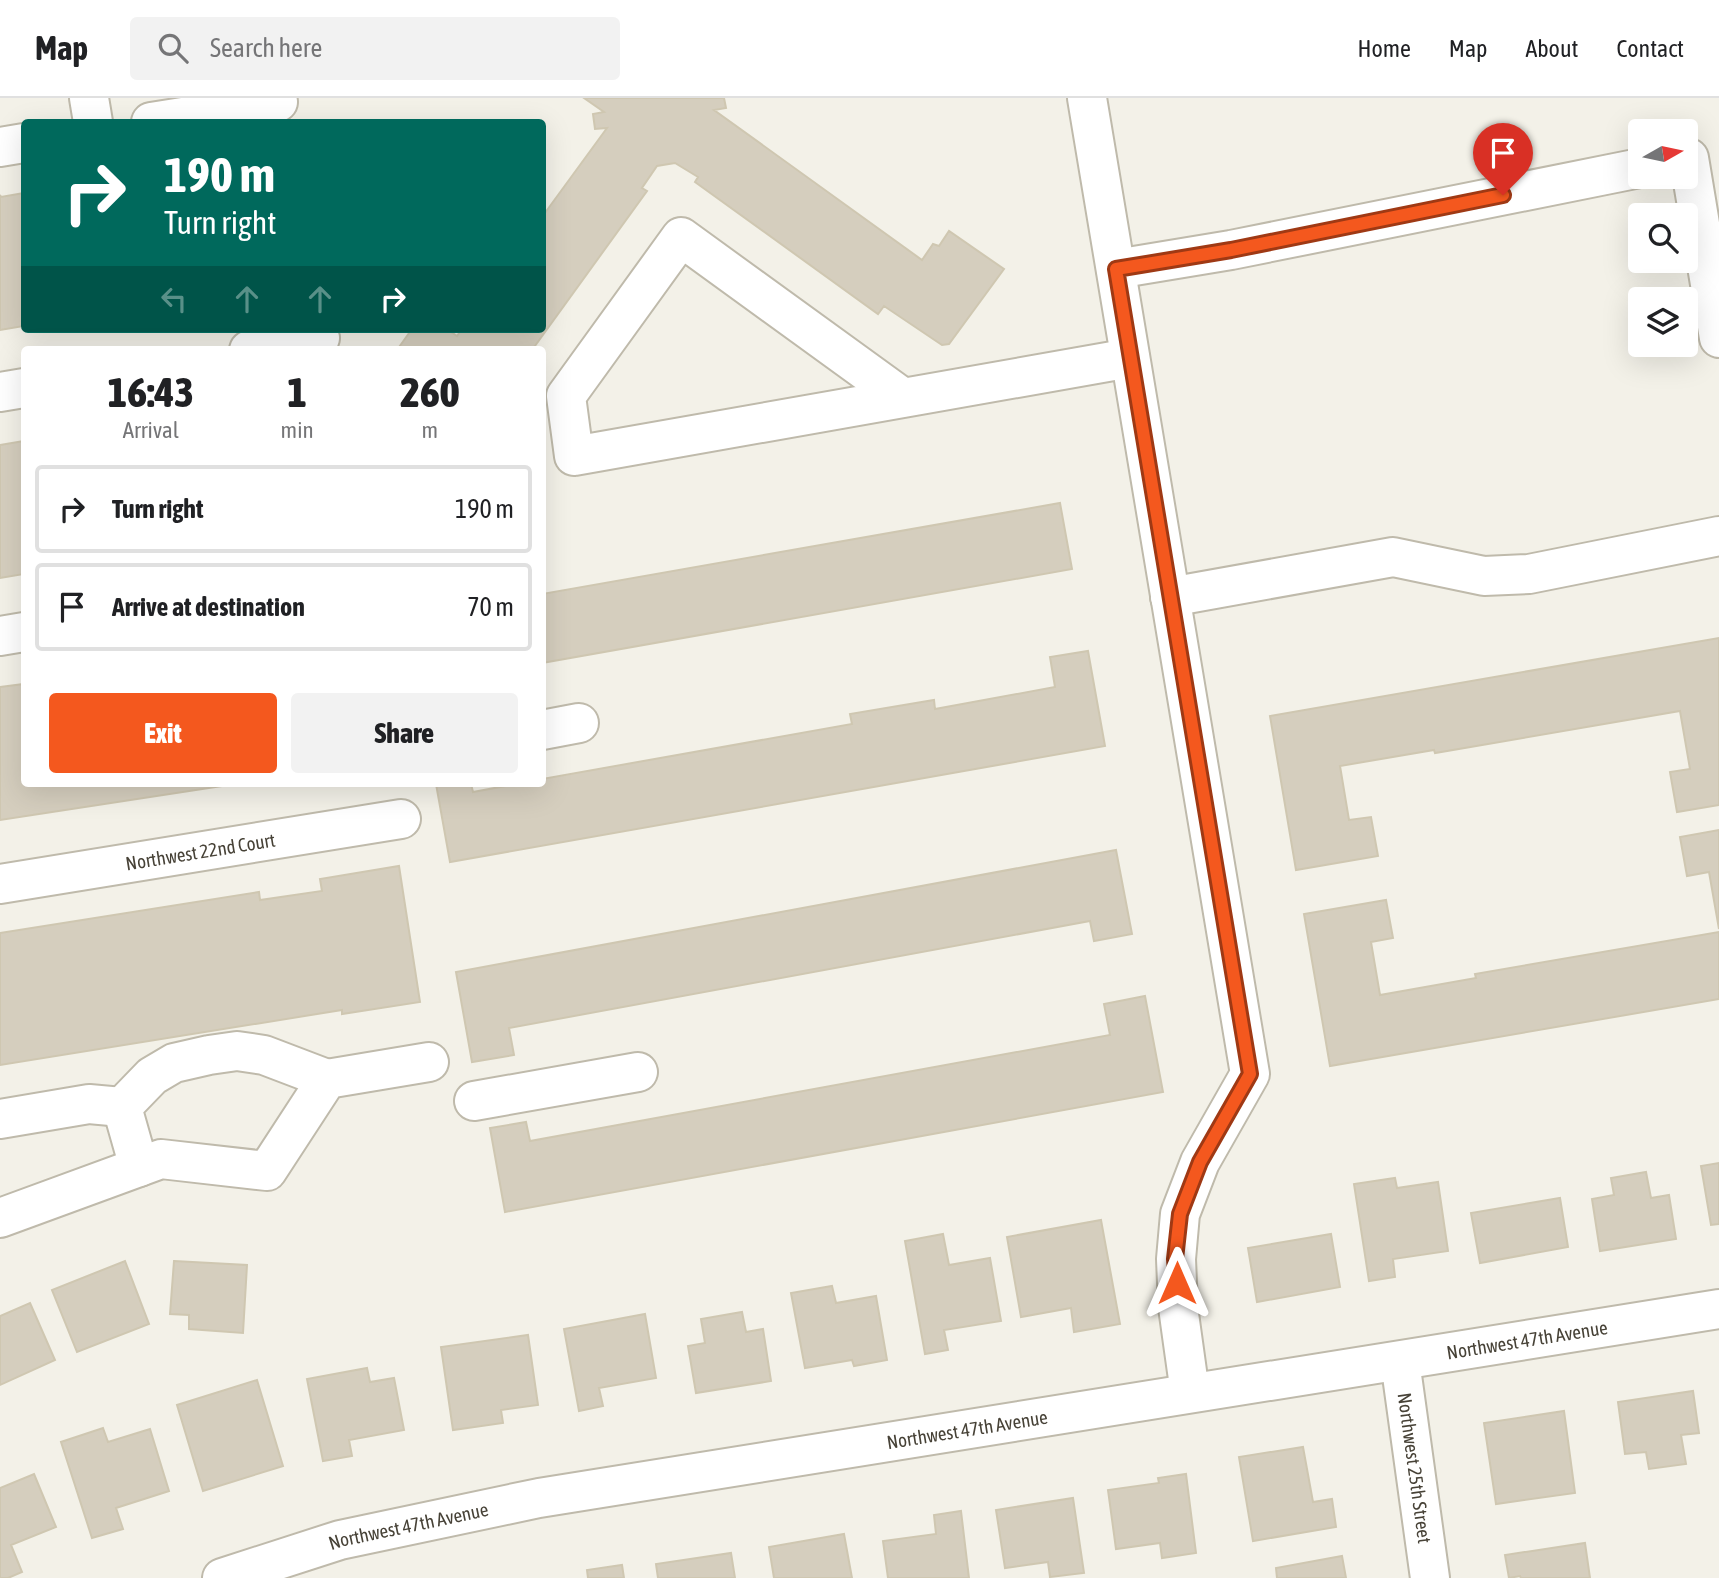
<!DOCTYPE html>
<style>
:root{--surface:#fff;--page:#f2f2f2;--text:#202124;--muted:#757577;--line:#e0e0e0;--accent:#f4581e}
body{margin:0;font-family:"Asap Condensed",sans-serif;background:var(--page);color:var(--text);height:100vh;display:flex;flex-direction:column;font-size:26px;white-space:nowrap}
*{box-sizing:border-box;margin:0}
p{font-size:23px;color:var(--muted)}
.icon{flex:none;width:38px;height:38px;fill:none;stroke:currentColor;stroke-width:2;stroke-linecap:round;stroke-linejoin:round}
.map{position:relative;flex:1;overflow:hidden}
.details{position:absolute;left:21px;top:248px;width:525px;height:441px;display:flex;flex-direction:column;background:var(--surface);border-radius:7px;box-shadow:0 7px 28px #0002}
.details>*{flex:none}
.top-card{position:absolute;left:21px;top:21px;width:525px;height:214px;border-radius:7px;box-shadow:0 7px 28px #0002;background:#00695c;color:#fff;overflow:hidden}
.needle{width:46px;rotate:81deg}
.controls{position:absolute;left:1628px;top:21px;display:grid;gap:14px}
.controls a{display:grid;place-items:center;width:70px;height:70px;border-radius:7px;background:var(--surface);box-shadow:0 7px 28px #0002;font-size:35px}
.pin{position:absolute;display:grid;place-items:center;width:60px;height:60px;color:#fff;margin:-72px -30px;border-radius:50% 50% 50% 0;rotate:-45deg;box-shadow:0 0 7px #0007}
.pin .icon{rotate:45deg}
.me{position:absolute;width:77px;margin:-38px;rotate:0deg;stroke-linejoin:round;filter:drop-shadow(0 0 5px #0008)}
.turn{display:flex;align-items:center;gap:24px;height:147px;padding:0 28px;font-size:32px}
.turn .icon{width:91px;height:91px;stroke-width:2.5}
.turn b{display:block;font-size:49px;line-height:60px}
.lanes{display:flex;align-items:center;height:66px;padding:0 28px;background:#0003;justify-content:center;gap:35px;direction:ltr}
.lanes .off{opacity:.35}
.eta{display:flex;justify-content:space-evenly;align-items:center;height:119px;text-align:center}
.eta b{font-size:42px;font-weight:800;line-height:49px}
.button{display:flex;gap:14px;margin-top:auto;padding:14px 28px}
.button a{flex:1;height:80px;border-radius:7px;background:var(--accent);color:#fff;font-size:28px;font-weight:800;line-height:80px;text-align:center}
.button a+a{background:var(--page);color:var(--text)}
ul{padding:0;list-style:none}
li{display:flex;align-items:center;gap:21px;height:88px;margin:0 14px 10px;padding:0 14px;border:4px solid var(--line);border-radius:7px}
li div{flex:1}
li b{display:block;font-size:26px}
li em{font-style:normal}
header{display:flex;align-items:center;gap:42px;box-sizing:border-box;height:98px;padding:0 35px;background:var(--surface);border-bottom:2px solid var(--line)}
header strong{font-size:33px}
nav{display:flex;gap:38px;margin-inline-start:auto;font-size:24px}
.search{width:490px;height:63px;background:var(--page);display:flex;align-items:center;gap:18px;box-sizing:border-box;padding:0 24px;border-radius:7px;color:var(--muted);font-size:26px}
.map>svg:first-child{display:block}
</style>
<header>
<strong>Map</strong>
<div class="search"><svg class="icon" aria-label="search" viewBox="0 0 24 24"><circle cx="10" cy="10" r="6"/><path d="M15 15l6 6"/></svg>Search here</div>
<nav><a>Home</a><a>Map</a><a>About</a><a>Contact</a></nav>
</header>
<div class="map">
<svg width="1719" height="1480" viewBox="0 0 1719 1480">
<rect width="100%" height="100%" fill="#f3f1e8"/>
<path fill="#d5cebe" stroke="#cfc7b1" stroke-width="2" d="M584 0H724L726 10 714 12 922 162 933 146 939 148 949 133 1004 171 949 246 942 247 884 208 878 216 695 84 698 79 675 65 657 68 642 90 647 93 532 252H397L412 231H447L457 238 462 231H542V119L607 30 595 31 593 16 604 14Z
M24 95V228L0 232V97L1 99Z
M24 343V476L0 480V347Z
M1060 405 1072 471 542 565V496Z
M1719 540V707L1677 714 1670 674 1690 671 1680 613 1435 655 1434 652 1340 668 1349 722 1371 719 1378 758 1296 772 1270 618Z
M1088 553 1105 648 450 764 436 686H471L473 694 516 686H542V681L852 626 850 616 934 602 935 611 1055 589 1050 559Z
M24 586V686H235L0 722V589Z
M1719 732V831L1709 774 1687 778 1680 739Z
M1116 752 1132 836 1094 843 1090 823 509 930 514 957 472 964 456 874Z
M399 768 420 904 342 916V912L0 967V835L259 794 260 802 322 793 320 781Z
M1386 802 1393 840 1371 844 1380 897 1476 880 1475 876 1719 834V901L1330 968 1304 816Z
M1145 898 1163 994 505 1114 490 1030 526 1024 530 1043 1110 937 1104 906Z
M1719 1065V1126L1711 1127 1701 1068Z
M1646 1074 1651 1100 1669 1097 1676 1141 1600 1153 1592 1101 1614 1097 1611 1080Z
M1395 1080 1397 1090 1438 1084 1448 1153 1393 1161 1395 1179 1369 1183 1354 1086Z
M1560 1100 1568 1149 1480 1165 1471 1115Z
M1101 1122 1120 1226 1074 1234 1071 1210 1021 1219 1007 1139Z
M943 1136 949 1167 990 1160 1001 1223 944 1232 948 1252 925 1256 905 1143Z
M1331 1136 1340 1189 1257 1204 1248 1150Z
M125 1163 149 1226 77 1254 52 1192Z
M174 1163 247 1167 243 1235 189 1231V1217L170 1216Z
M832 1188 836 1205 876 1198 887 1262 854 1268 852 1262 805 1270 791 1195Z
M30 1205 55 1262 0 1287V1218Z
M742 1214 746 1234 763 1231 771 1283 696 1295 688 1248 705 1245 701 1221Z
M645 1216 656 1280 599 1290 603 1308 579 1313 564 1231Z
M528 1237 538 1307 501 1312 503 1325 453 1332 441 1249Z
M367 1270 370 1284 394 1280 404 1332 349 1342 352 1358 323 1363 307 1281Z
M257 1282 283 1368 203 1393 177 1307Z
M1693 1293 1699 1335 1681 1337 1686 1366 1649 1371 1646 1354 1625 1356 1618 1304Z
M1564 1313 1575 1395 1496 1406 1484 1325Z
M103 1330 108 1344 150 1331 169 1393 116 1410 123 1431 92 1440 61 1344Z
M1303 1349 1313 1404 1332 1401 1336 1429 1253 1443 1239 1359Z
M34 1376 56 1429 11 1447 22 1474 8 1480H0V1390Z
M1186 1376 1196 1455 1162 1460 1160 1445 1116 1451 1108 1392 1159 1385 1158 1380Z
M1073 1400 1084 1475 1050 1479 1048 1464 1005 1470 996 1412Z
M961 1413 969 1480H888L883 1443 936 1436 934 1417Z
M844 1436 852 1480H774L769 1449Z
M1585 1445 1590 1480H1521L1520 1478 1509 1480 1505 1457Z
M731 1455 735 1480H658L656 1466Z
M1342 1458 1346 1480H1277L1276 1470Z
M622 1467 624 1480H588L587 1472Z"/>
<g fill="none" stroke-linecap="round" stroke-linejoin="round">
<defs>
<g id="minor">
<path d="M89 0 93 24"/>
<path d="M1087 0 1250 976 1200 1064 1180 1116 1176 1161 1178 1209 1190 1295"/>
<path d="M151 24 278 4"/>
<path d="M0 49 24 45"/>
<path d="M1685 61 1689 60 1719 240"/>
<path d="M1116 171 1231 152 1640 70"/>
<path d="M249 252 320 240"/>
<path d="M0 294 24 290"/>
<path d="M903 300 681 139 566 298 574 358 1130 260"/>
<path d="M1170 499 1393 459 1484 478 1529 476 1719 438"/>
<path d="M0 538 24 534"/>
<path d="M542 632 579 625"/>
<path id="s1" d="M0 786 401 721"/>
<path d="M474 1003 638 974"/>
<path d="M0 1021 89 1006 122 1009"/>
<path d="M139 1069 122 1009 152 978 174 965 209 957 237 953 264 957 327 981"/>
<path d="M0 1120 161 1061 267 1073 327 981 429 964"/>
<path id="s2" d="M1400 1263 1430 1480"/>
<path id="s3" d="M222 1480 340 1442 539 1400 1719 1211"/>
</g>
</defs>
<use href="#minor" stroke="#bfbaab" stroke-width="42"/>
<use href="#minor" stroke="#fff" stroke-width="38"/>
</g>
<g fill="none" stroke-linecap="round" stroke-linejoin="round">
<defs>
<path id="route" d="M1177 1185 1175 1161 1180 1116 1200 1064 1250 976 1116 171 1231 152 1503 97"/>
</defs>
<use href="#route" stroke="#9f3914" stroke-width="18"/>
<use href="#route" stroke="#f4581e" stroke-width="12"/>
</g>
<g text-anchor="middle" stroke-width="6" stroke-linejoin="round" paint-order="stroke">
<g font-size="19" fill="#474237" stroke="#fff">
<text dy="7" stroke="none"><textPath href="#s1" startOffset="203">Northwest 22nd Court</textPath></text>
<text dy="7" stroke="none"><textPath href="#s3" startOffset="1328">Northwest 47th Avenue</textPath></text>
<text dy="7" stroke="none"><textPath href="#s3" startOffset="761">Northwest 47th Avenue</textPath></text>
<text dy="7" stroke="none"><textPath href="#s2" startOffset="108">Northwest 25th Street</textPath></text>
<text dy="7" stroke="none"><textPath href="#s3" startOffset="194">Northwest 47th Avenue</textPath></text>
</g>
</g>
</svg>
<div class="controls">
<a><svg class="needle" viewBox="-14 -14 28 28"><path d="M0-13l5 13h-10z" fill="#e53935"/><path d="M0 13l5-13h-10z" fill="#757577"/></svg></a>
<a><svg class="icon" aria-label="search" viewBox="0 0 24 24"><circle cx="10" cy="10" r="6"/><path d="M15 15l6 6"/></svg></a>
<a><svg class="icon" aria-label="layers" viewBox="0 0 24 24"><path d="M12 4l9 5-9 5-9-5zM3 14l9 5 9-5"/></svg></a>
</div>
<div class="pin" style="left:1503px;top:97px;background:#d93025"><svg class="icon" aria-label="arrive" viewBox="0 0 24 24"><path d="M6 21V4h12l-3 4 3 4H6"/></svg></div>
<svg class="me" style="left:1177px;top:1185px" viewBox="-20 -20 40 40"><path d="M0-17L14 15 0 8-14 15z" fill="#f4581e" stroke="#fff" stroke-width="4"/></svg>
<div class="top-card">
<div class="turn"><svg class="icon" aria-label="right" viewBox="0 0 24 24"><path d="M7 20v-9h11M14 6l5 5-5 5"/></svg><div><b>190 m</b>Turn right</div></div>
<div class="lanes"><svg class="icon off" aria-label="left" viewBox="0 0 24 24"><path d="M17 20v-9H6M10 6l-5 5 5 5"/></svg><svg class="icon off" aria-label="ahead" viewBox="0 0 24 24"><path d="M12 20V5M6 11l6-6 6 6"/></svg><svg class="icon off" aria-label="ahead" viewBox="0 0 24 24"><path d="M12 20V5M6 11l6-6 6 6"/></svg><svg class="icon" aria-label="right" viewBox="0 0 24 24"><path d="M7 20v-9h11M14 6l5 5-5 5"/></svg></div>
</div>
<section class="details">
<div class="eta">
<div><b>16:43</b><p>Arrival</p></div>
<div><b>1</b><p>min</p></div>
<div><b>260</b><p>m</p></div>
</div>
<ul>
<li><svg class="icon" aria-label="right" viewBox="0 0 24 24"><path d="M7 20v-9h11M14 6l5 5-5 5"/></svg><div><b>Turn right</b></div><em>190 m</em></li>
<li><svg class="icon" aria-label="arrive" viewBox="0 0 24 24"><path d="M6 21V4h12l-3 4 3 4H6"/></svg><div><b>Arrive at destination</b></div><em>70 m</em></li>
</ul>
<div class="button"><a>Exit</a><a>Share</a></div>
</section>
</div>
